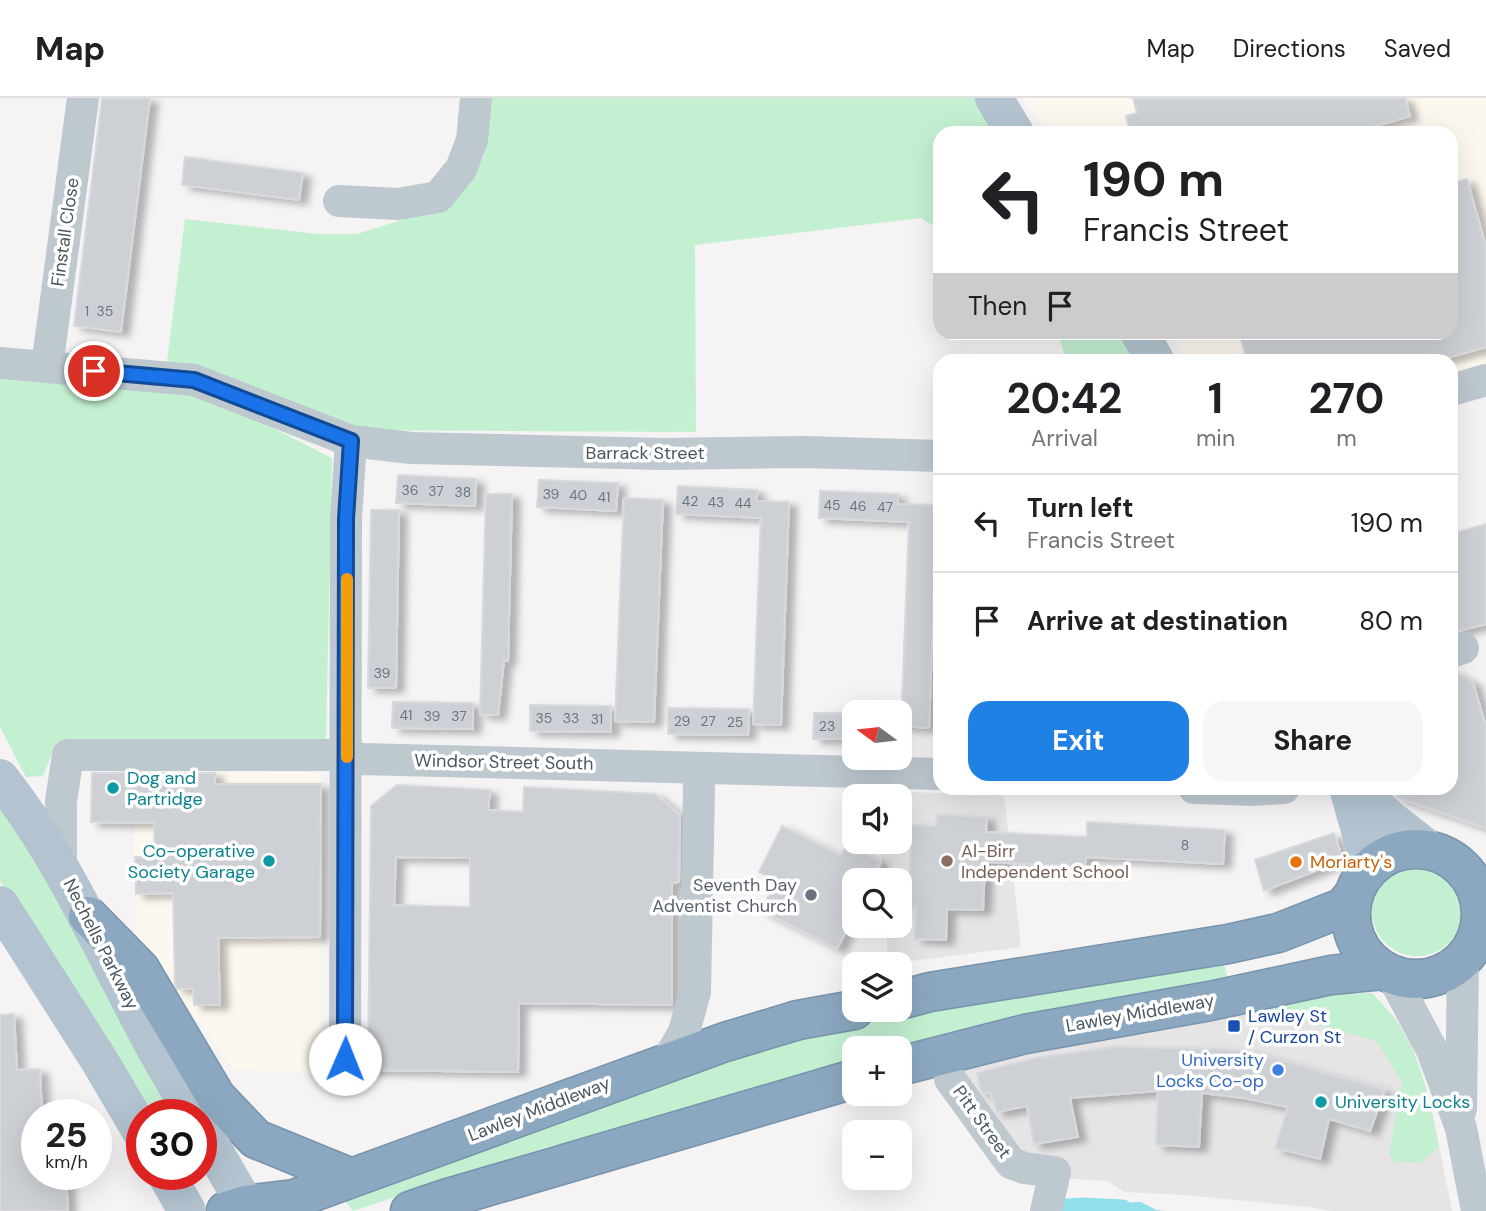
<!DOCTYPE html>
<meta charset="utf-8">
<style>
:root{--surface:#fff;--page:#f6f6f6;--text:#202124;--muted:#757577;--line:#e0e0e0;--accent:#1f81e3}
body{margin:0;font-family:"DM Sans",sans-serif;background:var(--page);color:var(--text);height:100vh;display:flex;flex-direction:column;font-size:26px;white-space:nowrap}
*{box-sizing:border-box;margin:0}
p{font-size:23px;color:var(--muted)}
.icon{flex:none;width:38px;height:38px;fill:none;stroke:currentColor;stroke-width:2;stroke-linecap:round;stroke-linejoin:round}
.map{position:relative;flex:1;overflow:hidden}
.details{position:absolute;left:933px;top:256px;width:525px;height:441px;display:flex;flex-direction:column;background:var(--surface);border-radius:21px;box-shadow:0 7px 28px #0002}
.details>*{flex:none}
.top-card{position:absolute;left:933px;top:28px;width:525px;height:214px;border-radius:21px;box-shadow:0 7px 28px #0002;background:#fff;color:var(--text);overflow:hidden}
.needle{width:46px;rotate:285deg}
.controls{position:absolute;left:842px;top:602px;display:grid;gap:14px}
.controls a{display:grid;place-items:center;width:70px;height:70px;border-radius:14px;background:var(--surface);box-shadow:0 7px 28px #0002;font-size:35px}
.speed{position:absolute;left:21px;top:1001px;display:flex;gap:14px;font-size:35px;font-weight:700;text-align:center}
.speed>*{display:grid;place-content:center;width:91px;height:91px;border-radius:50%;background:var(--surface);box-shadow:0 7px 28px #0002;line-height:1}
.speed small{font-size:18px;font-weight:400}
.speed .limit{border:10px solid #d22;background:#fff;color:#111}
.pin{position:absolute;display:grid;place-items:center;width:60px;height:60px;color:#fff;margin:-30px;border:4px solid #fff;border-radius:50%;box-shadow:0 2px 7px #0007}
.me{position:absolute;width:77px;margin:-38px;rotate:1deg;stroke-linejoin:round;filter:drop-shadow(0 0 5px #0008)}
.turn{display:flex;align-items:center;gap:24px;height:147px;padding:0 35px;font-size:32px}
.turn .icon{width:91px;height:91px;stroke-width:2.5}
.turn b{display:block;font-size:49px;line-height:60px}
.then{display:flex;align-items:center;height:66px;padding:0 35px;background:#0003;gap:14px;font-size:26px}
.eta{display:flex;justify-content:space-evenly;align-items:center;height:119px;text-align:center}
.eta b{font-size:42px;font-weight:700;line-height:49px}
.button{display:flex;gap:14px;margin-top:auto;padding:14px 35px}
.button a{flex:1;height:80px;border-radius:21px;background:var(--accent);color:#fff;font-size:28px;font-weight:700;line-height:80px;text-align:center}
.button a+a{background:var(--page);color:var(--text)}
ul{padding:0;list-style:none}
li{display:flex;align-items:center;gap:21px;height:98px;padding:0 35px;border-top:2px solid var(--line)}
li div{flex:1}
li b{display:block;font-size:26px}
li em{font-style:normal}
header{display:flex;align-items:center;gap:42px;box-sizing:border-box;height:98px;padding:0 35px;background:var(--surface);border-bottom:2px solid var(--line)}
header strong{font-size:33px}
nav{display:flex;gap:38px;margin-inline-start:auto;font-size:24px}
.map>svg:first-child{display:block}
</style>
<header>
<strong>Map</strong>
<nav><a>Map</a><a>Directions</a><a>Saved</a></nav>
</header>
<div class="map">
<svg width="1486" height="1113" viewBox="0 0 1486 1113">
<defs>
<filter id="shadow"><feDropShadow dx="8" dy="4.5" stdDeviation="3.5" flood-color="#0004"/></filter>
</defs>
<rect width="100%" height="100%" fill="#f5f3f3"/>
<path fill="#fdf8ef" d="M1023 0H1486V267L1451 277V262H1186L1171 235 1451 234V35H1049Z
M215 672 320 675 321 976 234 971 135 837 134 673Z"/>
<path fill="#e6e4e5" d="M877 693 1004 697 1021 849 888 866 886 828H900V782H883L881 744H900V698H878Z
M1372 895 1396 921 1413 950 1434 1022 1452 1113H1330L1309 1109 1183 1097 1124 1094 1108 1083 1041 1079 954 967 1338 896Z"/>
<path fill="#c4f0d2" d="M488 0H977L1003 35H940V132L921 120 695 147 696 334 341 332 167 263 185 121 318 136H357L442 109 484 59Z
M1058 235H1119L1133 262H1066Z
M0 281 48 285 190 288 332 360 326 643 195 641 56 645 43 678 26 679 0 629Z
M0 703 24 734 175 1017H142L0 783Z
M1372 813a45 45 0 1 1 90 0a45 45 0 1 1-90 0Z
M1224 866 1229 886 900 950H854V967L598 1038 547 1049 353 1113 346 1104C450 1067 551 1026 654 988 691 975 727 959 764 949 915 906 1069 886 1224 866Z
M1372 895C1379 903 1388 911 1394 920 1421 956 1431 1006 1439 1050L1420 1065 1395 1064 1389 1056 1402 984 1376 943 1275 915 1269 910 1338 896Z"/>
<path fill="#92dfec" d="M1141 1104 1156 1112 1166 1113H1081L1086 1106Z"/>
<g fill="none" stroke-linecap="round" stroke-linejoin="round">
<path stroke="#92dfec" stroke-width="23" d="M1054 1113 1083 1111 1122 1113"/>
</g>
<path fill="#cdd0d5" stroke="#d7d9de" stroke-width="2" fill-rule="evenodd" filter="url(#shadow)" d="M102 0H150L121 234 74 228Z
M1133 0H1405L1410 18 1351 35H1130L1126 18 1137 15Z
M185 59 303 75 299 102 182 87Z
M1467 81 1486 149V249L1440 262H1271L1269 258 1247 262 1239 234H1451V86Z
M398 377 476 381 475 408 396 405Z
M539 382 618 385 616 413 537 409Z
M678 388 757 392 756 403 789 404 781 627 753 626 761 420 676 416Z
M820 393 898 396V406L937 407 929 630 901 628 909 424 819 420Z
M486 396H512L508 563 504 562 498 617 480 616Z
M624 400 663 402 654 624 615 623Z
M371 412H399L396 590H368Z
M1486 426V526L1451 535V436Z
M1451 572 1473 584 1486 629V730L1399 700 1388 690H1451Z
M393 604 473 605V631L392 630Z
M530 607 611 608V634L530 633Z
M668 610 749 611 748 637 668 636Z
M814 615H854V641H813Z
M92 675H215V686H321L320 839 218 840 220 907H194L193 890 177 891 175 887 173 795 136 796 135 759H155L154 725 91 724Z
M397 687 490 692 488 712 523 714 524 689 655 696 680 717 679 784 672 785V907L519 905 518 974 368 972 371 708ZM396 759 470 760V809L394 807Z
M937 717 987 719 986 734 1087 739V724L1225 732 1223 766 1086 759 1085 769 985 764 983 812 947 811 946 842 915 841 916 808H908L912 727 936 728Z
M782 728 841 758 847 746 881 764 872 782H854V818L837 851 761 812 776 783 759 774Z
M1334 735 1340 753 1336 765 1264 793 1255 762Z
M14 916 17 972 40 971 42 1017H37V1076H66L68 1113H0V917Z
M1115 949 1221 951 1255 955 1385 992 1370 1033 1329 1021 1320 1061 1275 1050 1288 1009 1243 1000 1202 995 1199 1049 1156 1047 1158 993 1070 1000 1078 1039 1034 1046 1027 1008 997 1014 990 994 983 995 981 993 977 975 1036 960Z"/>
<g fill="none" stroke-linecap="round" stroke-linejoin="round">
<defs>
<path id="highway" d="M1351 816a65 65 0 1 1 130 0a65 65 0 1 1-130 0Z
M88 818 140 871 216 999 256 1041 349 1079
M900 902 930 894 1228 846 1278 835 1344 809 1354 796
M900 968 1025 936 1210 903 1331 877 1383 872
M226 1113 245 1107 294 1101 725 944 798 922 854 912
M410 1113 445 1101 854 981"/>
</defs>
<use href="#highway" stroke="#7794ac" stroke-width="41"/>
<path stroke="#bec8cf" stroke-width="32" d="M339 103 398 106 438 99 461 71 472 42 476 0
M0 265 194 282 351 343 411 350 663 356 805 354 940 358
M47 269 83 0
M1451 292 1486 282
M1451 554 1463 550
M1194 690 1254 692 1284 690
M61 768V703L68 657H347L361 661 940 676
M1392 877 1432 952 1461 1030 1477 1113
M345 961 346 421 351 343
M666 965 684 934 695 894 699 692C699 681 697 674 686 670
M950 981 1011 1065 1024 1070 1055 1074 1046 1113
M1461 1011 1463 861"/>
<path stroke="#b3c4d0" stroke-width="38" d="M994 0 1015 35
M1139 234 1155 262
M0 680C61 757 100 847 146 933 161 962 178 989 194 1017
M1348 690 1368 760 1363 778
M1357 690 1391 722 1429 752
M0 807 99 962 142 1035
M201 1030 249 1113
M166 1076 187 1113"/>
<use href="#highway" stroke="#8ca8c0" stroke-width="38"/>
</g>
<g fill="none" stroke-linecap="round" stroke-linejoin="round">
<defs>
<path id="route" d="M94 273 194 282 351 343 346 421 345 961"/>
</defs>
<use href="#route" stroke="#114b97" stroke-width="18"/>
<use href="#route" stroke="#1a73e8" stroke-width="12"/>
<path stroke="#f59e0b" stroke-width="12" d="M347 481V659"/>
</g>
<g fill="#0f9aa8" stroke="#fff" stroke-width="2.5">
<circle cx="113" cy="690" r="7"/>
<circle cx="269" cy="763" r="7"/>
<circle cx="1321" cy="1004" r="7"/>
</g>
<circle fill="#8d6e63" stroke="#fff" stroke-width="2.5" cx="947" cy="763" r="7"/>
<circle fill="#e8710a" stroke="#fff" stroke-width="2.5" cx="1296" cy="764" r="7"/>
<circle fill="#6b7280" stroke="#fff" stroke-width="2.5" cx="811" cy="797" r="7"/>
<rect fill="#1a4fb4" stroke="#fff" stroke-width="2.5" x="1227" y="921" width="14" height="14" rx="3.5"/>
<circle fill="#3f7fe0" stroke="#fff" stroke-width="2.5" cx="1278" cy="972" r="7"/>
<g text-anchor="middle" stroke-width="7" stroke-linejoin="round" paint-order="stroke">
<g font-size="14" fill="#6b757d">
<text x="87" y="218">1</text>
<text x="105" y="218">35</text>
<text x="410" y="397">36</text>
<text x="436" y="398">37</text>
<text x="463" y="399">38</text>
<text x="551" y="401">39</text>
<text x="578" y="402">40</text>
<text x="604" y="404">41</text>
<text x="690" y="408">42</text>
<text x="716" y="409">43</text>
<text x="743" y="410">44</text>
<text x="832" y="412">45</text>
<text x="858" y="413">46</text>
<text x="885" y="414">47</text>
<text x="382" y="580">39</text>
<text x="406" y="622">41</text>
<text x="432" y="623">39</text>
<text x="459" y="623">37</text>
<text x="544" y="625">35</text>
<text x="571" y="625">33</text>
<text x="597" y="626">31</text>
<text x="682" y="628">29</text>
<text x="708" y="628">27</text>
<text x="735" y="629">25</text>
<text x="827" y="633">23</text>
<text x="1185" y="752">8</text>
</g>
<g font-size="18" fill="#4a5760" stroke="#fff">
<text transform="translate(65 134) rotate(-82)" y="6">Finstall Close</text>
<text x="645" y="361">Barrack Street</text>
<text transform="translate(504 664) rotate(1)" y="6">Windsor Street South</text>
<text transform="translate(101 846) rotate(63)" y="6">Nechells Parkway</text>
<text transform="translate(1140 915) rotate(-10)" y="6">Lawley Middleway</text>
<text transform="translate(539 1011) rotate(-21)" y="6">Lawley Middleway</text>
<text transform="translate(982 1024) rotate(54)" y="6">Pitt Street</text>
</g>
<g font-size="18" fill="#0d838f" stroke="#fff" text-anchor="start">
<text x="127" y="686">Dog and<tspan x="127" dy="21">Partridge</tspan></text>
<text x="255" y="759" text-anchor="end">Co-operative<tspan x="255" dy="21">Society Garage</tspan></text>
<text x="1335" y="1010">University Locks</text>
</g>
<g font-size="18" fill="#785e54" stroke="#fff" text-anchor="start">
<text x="961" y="759">Al-Birr<tspan x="961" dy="21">Independent School</tspan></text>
</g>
<g font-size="18" fill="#c56008" stroke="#fff" text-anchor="start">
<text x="1310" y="770">Moriarty's</text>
</g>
<g font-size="18" fill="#5b616d" stroke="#fff" text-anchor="end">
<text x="797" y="793">Seventh Day<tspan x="797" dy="21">Adventist Church</tspan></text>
</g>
<g font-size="18" fill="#164399" stroke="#fff" text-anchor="start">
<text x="1248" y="924">Lawley St<tspan x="1248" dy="21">/ Curzon St</tspan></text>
</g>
<g font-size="18" fill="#366cbe" stroke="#fff" text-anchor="end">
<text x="1264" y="968">University<tspan x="1264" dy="21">Locks Co-op</tspan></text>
</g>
</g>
</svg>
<div class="controls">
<a><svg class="needle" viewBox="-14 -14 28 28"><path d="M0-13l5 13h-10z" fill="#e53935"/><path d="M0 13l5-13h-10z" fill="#757577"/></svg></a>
<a><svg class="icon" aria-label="sound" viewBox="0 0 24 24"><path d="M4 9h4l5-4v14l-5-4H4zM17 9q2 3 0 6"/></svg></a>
<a><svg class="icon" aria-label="search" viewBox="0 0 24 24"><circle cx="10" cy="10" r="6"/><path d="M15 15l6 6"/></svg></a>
<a><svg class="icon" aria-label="layers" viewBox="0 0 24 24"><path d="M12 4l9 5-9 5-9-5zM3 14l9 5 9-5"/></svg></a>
<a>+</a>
<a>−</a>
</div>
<div class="speed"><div>25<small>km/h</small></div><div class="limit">30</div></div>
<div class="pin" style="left:94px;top:273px;background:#d93025"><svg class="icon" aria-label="arrive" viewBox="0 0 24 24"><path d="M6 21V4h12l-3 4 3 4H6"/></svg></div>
<svg class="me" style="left:345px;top:961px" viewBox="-20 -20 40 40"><circle r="19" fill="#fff"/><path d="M0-13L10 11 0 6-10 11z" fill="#1a73e8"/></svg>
<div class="top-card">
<div class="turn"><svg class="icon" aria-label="left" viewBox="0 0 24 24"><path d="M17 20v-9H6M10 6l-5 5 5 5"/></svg><div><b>190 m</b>Francis Street</div></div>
<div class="then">Then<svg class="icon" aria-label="arrive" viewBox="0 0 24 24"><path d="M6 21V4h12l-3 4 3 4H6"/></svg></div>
</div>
<section class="details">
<div class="eta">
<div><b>20:42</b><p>Arrival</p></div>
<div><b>1</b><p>min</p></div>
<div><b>270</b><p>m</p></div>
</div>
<ul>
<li><svg class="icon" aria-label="left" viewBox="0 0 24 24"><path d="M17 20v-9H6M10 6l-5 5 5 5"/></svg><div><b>Turn left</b><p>Francis Street</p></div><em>190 m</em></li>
<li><svg class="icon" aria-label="arrive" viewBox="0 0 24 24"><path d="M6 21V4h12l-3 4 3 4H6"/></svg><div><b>Arrive at destination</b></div><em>80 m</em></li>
</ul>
<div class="button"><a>Exit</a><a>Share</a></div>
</section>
</div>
